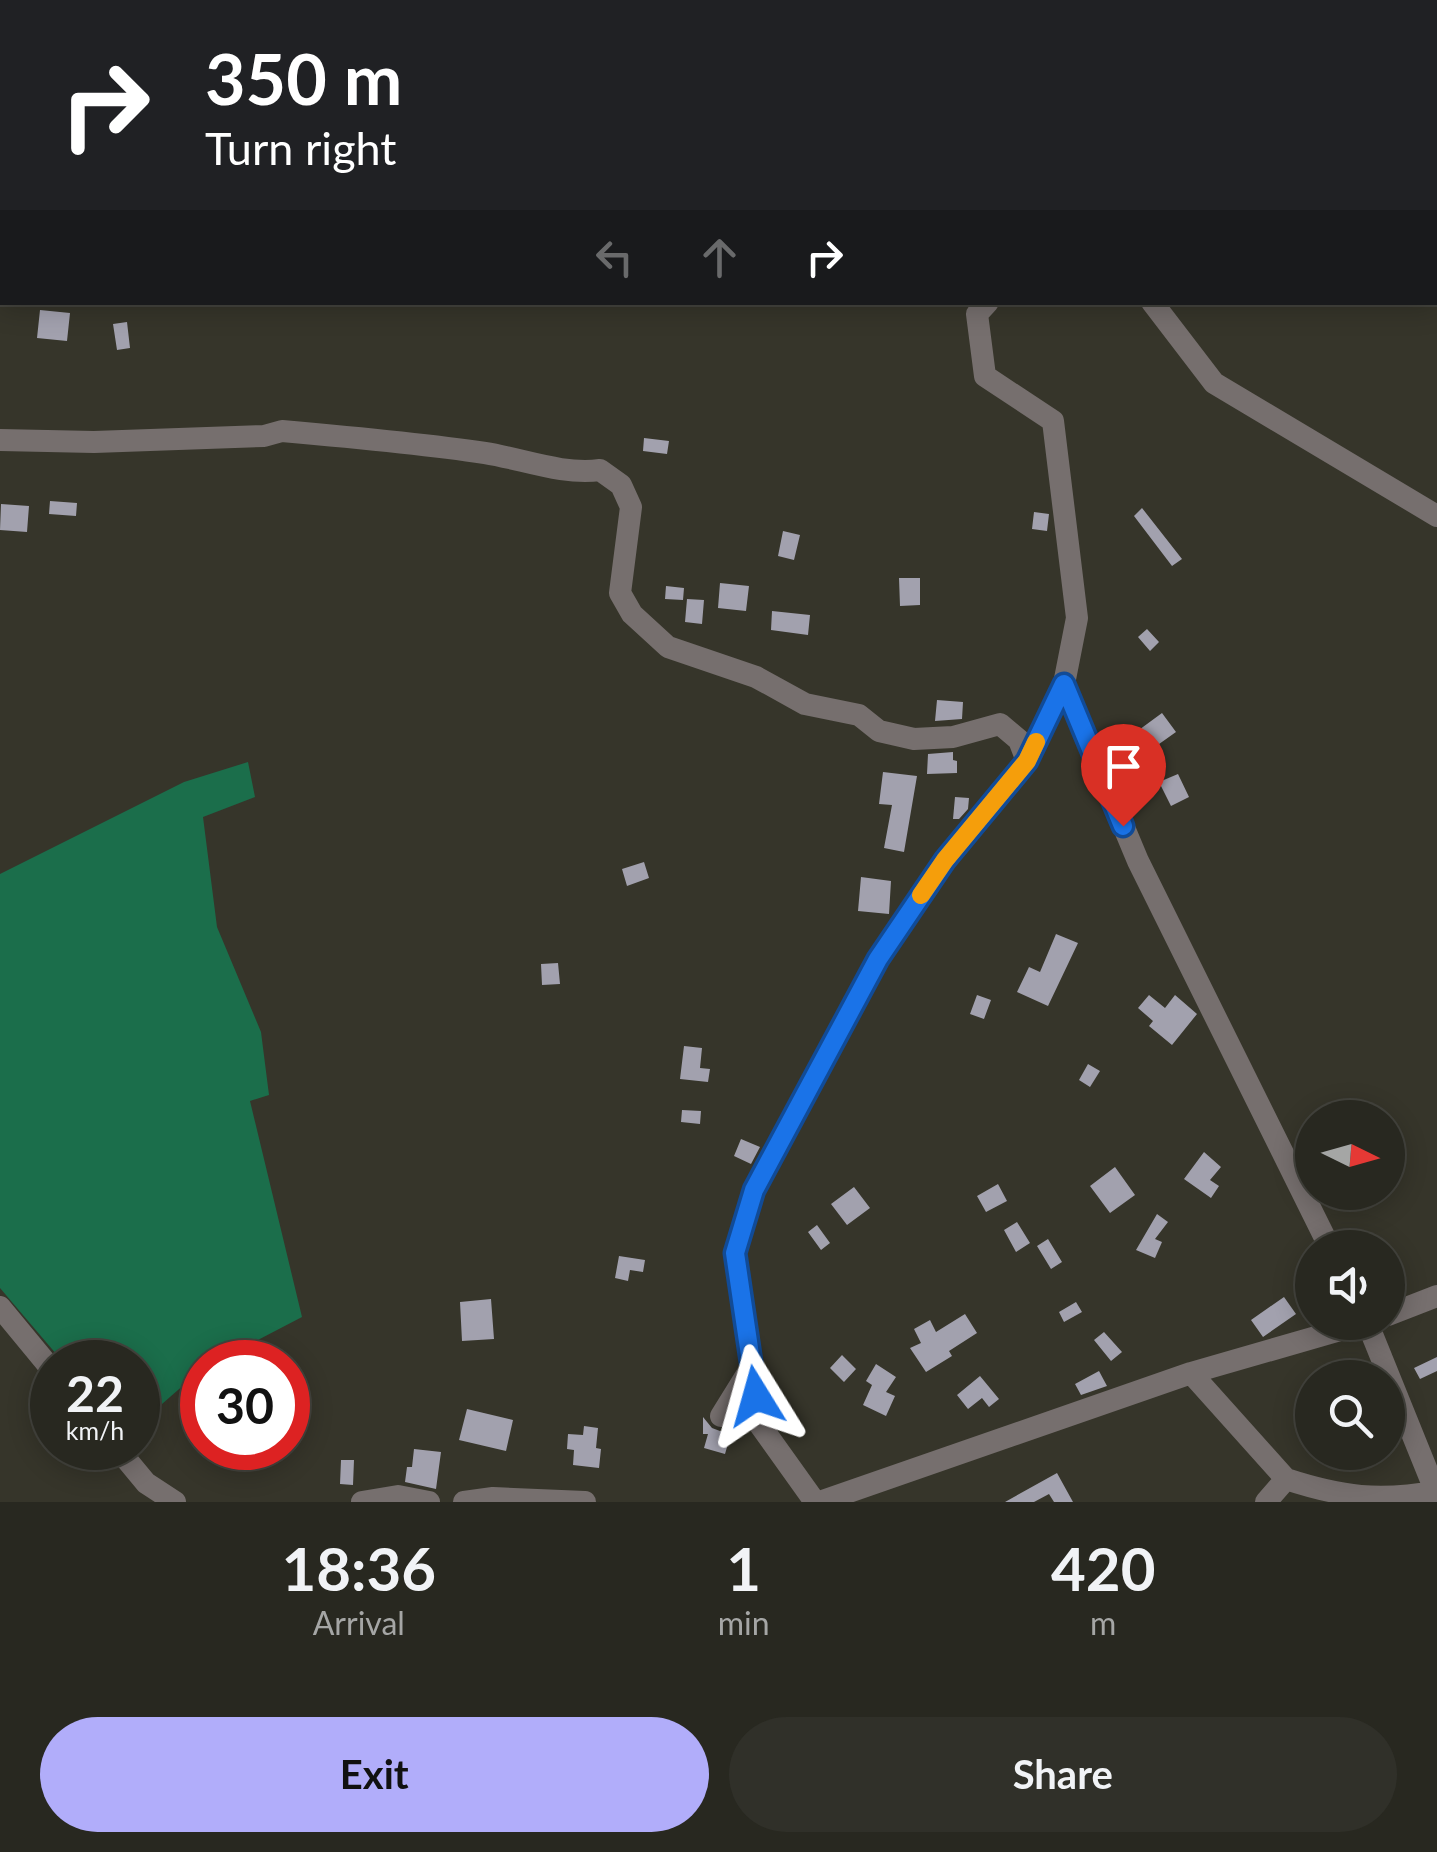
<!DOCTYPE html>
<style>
:root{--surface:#282820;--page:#303029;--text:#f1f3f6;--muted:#a5a6a5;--line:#44443e;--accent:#b1adfa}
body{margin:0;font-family:Lato,sans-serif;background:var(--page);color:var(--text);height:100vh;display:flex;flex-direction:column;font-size:38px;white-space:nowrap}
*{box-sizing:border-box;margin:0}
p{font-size:32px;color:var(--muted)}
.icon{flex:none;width:55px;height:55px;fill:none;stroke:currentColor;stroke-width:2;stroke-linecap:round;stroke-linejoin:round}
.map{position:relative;height:1502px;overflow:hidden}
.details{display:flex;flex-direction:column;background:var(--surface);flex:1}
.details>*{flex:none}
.banner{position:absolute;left:0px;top:0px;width:1438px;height:305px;box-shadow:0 5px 25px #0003,0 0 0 2px var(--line);background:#202124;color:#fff;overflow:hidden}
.needle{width:65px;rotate:95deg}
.buttons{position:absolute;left:1295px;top:1100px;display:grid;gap:20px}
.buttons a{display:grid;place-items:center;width:110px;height:110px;border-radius:50%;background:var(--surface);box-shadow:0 5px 25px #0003,0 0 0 2px var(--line);font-size:50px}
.speed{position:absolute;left:30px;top:1340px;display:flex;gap:20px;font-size:50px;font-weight:700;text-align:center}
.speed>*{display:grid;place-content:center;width:130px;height:130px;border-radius:50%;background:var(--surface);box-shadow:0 5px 25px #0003,0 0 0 2px var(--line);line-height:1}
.speed small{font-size:25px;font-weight:400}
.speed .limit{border:15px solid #d22;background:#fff;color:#111}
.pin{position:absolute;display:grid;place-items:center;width:85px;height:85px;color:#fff;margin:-102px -42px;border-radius:50% 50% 50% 0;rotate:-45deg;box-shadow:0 0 10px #0007}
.pin .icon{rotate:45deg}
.me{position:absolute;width:110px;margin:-55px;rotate:352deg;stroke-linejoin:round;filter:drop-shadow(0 0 8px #0008)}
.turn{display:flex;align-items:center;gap:35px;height:210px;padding:0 40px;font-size:45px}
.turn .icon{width:130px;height:130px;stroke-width:2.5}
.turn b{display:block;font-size:70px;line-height:85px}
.lanes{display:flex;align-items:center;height:95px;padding:0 40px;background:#0003;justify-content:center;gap:50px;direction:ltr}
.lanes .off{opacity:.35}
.eta{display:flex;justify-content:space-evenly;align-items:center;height:170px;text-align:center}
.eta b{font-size:60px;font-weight:700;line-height:70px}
.primary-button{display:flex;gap:20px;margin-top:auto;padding:20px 40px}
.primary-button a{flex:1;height:115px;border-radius:60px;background:var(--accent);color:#111;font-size:40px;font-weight:700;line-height:115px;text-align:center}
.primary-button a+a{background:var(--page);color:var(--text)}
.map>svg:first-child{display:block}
</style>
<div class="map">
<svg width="1437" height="1502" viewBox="0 0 1437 1502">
<rect width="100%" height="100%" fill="#36352a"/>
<path fill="#1b6e4b" d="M248 762 255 797 203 817 217 927 261 1032 269 1095 250 1101 302 1317 216 1362H202V1369L138 1425V1362H63L0 1288V874L184 782Z"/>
<path fill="#a2a1ae" d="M40 310 70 313 67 341 37 338Z
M127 322 130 348 117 350 113 324Z
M644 438 669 441 667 454 643 451Z
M50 501 77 503 76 516 49 514Z
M1 504 29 506 27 532 0 530Z
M1142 508 1182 559 1172 566 1134 516Z
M1034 512 1049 514 1047 531 1032 529Z
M783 531 800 535 794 560 778 556Z
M899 578H920V605L900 606Z
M720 583 749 586 746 611 718 608Z
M666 586 684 588 683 600 665 599Z
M687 599 704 600 702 624 685 622Z
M772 611 810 615 808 635 771 630Z
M1147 629 1159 642 1150 651 1138 637Z
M937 700 963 702 962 719 935 721Z
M1162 713 1176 732 1145 754 1132 735Z
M953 752V760L957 761V773L927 774 928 754Z
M883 772 917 776 904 852 884 848 892 805 879 804Z
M1178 774 1189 797 1171 806 1159 782Z
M955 797 969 798 968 809 959 819H953Z
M644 862 649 878 627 886 622 869Z
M861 877 891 881 889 914 858 911Z
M1056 934 1078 943 1048 1006 1017 992 1029 967 1040 972Z
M558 963 560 984 542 985 541 964Z
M977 995 991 1000 984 1019 970 1014Z
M1149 995 1165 1008 1175 995 1197 1014 1172 1045 1149 1026 1153 1021 1138 1008Z
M684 1046 702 1048 700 1068 710 1069 708 1082 680 1079Z
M1088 1064 1100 1071 1090 1087 1079 1080Z
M682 1110 701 1111 700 1124 681 1122Z
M741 1139 760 1147 751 1164 734 1156Z
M1204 1152 1221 1167 1210 1180 1219 1186 1211 1198 1184 1179Z
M1115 1167 1135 1195 1110 1213 1090 1186Z
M998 1184 1007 1201 986 1212 977 1196Z
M854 1187 870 1208 847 1225 831 1204Z
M1157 1214 1168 1222 1155 1239 1162 1242 1155 1258 1136 1250Z
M1017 1222 1030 1243 1016 1252 1004 1230Z
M817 1225 830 1243 821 1250 808 1232Z
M1048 1239 1062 1262 1051 1269 1037 1246Z
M619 1256 645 1260 643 1272 630 1270 628 1281 615 1278Z
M1284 1297 1296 1314 1263 1337 1251 1320Z
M491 1299 494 1339 462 1341 460 1302Z
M1076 1302 1082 1312 1064 1322 1059 1312Z
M965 1314 977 1333 949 1351 952 1356 926 1372 910 1348 921 1343 914 1329 930 1320 936 1332Z
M1104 1332 1122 1352 1111 1361 1094 1340Z
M842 1355 856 1369 844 1382 830 1368Z
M1437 1357V1371L1420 1379 1414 1368Z
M876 1364 896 1377 886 1392 895 1396 886 1416 863 1405 872 1385 866 1381Z
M1099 1371 1107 1386 1081 1395 1075 1384Z
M980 1376 999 1399 989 1407 982 1398 968 1409 957 1395Z
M467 1409 513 1420 506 1451 459 1440Z
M703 1417 712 1428 720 1431 727 1430 734 1423 725 1454 704 1448 708 1434H703Z
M584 1426 598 1428 596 1448 601 1449 599 1468 573 1465 574 1450 567 1449 568 1434 583 1435Z
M414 1449 441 1452 436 1489 405 1482 407 1467H412Z
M341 1460H354L353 1485 340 1484Z
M1057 1473 1073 1502H1054L1049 1494 1034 1502H1005Z"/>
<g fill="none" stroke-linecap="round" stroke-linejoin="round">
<path stroke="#766f6e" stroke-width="22" d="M1068 0 1069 2
M116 2V0
M0 125 2 124
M988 302 977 314 985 376 1053 421 1077 618 1064 684 1138 861 1330 1248
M1152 302 1214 383 1437 516
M0 440 94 442 264 436 282 431C350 437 418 443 485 453 523 459 562 475 600 470L621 485 631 507 620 593 632 614 668 647 756 677 805 704 859 715 879 731 914 739 953 737 1000 724 1019 740 1027 761
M0 1307 52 1370
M1388 1315 1437 1296
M1367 1322 1437 1495
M1191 1373 1286 1479 1266 1502
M721 1416 752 1366
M117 1448 146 1483 175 1502
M1286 1479C1341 1497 1380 1502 1437 1491
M362 1502 398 1496 429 1502
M464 1502 493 1498 585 1502
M815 1502 760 1425 735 1253 754 1190 878 959 945 860 1027 761 1064 684
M820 1502 1191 1373 1368 1322"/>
</g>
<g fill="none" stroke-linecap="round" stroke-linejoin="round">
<defs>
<path id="route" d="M756 1396 735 1253 754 1190 878 959 945 860 1027 761 1064 684 1123 826"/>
</defs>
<use href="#route" stroke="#114b97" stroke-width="25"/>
<use href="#route" stroke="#1a73e8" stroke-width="18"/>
<path stroke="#f59e0b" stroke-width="18" d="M921 895 945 860 1027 761 1036 742"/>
</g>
</svg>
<div class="buttons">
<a><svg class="needle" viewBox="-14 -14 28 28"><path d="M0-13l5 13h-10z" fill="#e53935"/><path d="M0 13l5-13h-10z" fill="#a5a6a5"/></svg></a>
<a><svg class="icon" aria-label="sound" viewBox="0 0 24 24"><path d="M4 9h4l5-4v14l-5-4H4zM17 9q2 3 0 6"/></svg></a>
<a><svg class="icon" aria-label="search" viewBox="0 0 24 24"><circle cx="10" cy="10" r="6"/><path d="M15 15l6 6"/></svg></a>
</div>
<div class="speed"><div>22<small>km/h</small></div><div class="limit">30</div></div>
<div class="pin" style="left:1123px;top:826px;background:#d93025"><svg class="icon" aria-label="arrive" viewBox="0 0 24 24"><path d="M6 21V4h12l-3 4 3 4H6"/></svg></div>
<svg class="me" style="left:756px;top:1396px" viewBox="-20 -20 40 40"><path d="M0-17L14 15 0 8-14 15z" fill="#1a73e8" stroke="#fff" stroke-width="4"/></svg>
<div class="banner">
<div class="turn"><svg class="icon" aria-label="right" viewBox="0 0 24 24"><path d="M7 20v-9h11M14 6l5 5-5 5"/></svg><div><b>350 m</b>Turn right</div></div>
<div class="lanes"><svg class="icon off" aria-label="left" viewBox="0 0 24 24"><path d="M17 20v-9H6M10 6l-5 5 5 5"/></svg><svg class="icon off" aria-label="ahead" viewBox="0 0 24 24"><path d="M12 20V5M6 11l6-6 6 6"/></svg><svg class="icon" aria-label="right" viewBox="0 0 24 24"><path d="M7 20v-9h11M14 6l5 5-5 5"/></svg></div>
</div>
</div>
<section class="details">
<div class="eta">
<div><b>18:36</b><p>Arrival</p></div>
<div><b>1</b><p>min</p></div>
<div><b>420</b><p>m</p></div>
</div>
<div class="primary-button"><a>Exit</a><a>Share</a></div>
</section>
